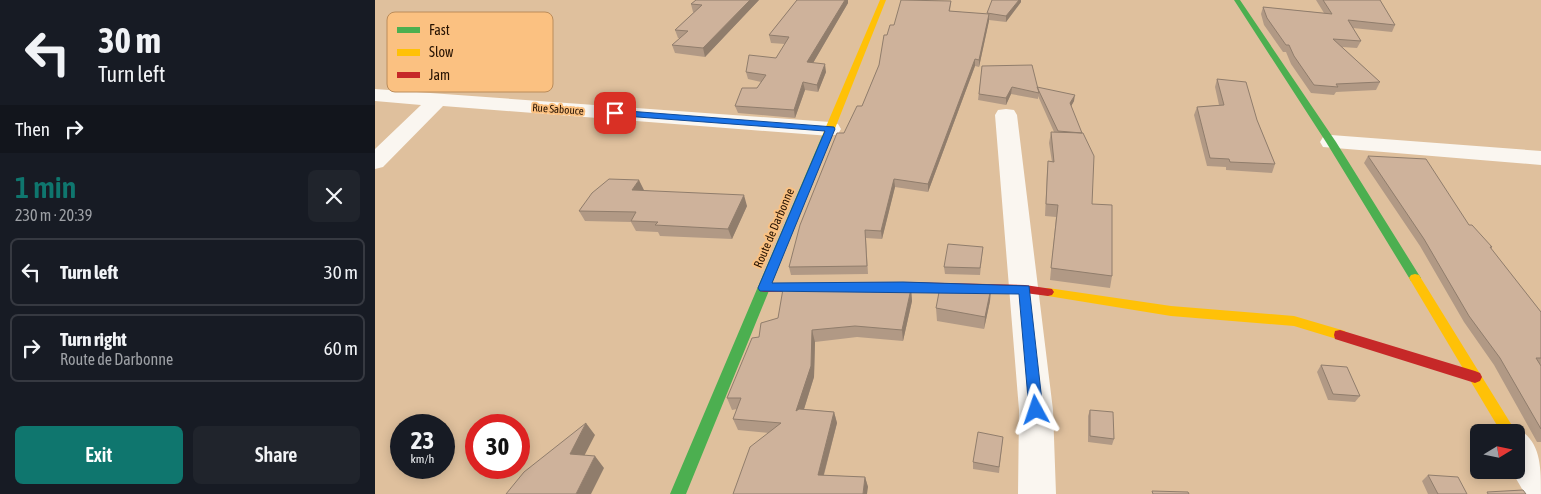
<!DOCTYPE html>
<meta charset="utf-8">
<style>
:root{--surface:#171b24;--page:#20242c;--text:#f1f3f6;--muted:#9ea1a6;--line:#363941;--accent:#0f766e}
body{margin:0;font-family:"Asap Condensed",sans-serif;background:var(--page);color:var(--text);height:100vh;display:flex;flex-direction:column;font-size:19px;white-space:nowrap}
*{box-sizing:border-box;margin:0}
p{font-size:16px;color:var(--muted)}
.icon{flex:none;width:28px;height:28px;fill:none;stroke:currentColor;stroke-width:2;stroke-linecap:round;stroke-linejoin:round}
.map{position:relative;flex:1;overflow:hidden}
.drawer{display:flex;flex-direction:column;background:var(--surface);width:375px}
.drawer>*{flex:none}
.guide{background:#171b24;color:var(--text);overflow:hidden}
.needle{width:32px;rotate:80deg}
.tools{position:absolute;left:1095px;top:424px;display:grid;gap:10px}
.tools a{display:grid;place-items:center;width:55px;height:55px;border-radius:8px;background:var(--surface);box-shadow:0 2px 12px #0003;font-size:25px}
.speed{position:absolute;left:15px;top:414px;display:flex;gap:10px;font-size:25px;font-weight:700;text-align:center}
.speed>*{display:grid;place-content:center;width:65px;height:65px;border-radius:50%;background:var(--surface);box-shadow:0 2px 12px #0003;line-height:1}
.speed small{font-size:12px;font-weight:400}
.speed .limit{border:8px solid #d22;background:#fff;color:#111}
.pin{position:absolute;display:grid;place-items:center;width:42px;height:42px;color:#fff;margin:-21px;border-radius:10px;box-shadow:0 2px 8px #0006}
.me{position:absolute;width:55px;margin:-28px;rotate:355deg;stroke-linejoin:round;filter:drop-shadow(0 0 4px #0008)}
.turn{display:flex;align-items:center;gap:18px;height:105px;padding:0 15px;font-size:22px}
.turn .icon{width:65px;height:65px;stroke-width:2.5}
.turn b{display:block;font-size:35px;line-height:42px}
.then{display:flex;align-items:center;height:48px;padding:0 15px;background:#0003;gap:10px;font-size:19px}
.round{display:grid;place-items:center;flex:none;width:52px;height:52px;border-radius:8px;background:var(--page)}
.head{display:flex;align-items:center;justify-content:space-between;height:85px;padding:0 15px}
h1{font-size:30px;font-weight:600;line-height:38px;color:var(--accent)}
.cta{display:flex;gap:10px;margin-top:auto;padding:10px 15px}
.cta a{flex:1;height:58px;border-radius:8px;background:var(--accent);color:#fff;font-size:20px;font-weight:600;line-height:58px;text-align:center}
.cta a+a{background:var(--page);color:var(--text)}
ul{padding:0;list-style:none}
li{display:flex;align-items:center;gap:15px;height:68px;margin:0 10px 8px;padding:0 5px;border:2px solid var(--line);border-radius:8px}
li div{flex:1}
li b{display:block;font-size:19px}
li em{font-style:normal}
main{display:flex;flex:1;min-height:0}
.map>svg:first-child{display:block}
</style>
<main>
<section class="drawer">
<div class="guide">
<div class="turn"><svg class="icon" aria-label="left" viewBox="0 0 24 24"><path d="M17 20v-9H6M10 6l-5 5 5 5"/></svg><div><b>30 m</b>Turn left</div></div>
<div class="then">Then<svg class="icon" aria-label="right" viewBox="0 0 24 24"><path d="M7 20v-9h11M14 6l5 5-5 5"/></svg></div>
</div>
<div class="head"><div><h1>1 min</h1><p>230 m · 20:39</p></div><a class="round"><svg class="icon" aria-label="close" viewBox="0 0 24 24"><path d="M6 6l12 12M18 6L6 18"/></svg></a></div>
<ul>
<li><svg class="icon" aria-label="left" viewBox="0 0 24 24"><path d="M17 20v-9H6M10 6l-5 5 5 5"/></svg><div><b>Turn left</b></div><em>30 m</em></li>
<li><svg class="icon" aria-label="right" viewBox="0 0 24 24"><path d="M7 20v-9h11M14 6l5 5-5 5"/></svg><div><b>Turn right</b><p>Route de Darbonne</p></div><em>60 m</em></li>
</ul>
<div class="cta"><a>Exit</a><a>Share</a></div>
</section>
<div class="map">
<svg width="1166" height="494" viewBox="0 0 1166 494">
<rect width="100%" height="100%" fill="#dfc09d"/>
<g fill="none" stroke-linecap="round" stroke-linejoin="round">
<path fill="#faf6f0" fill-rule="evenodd" d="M0 89 455 122 463 124 466 129 463 134 455 136 68 106 8 167 0 169V149L46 105 0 101Z
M631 109 639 110 642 115 678 410 681 494H643L644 410 620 115 623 110Z
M956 135 1166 151V165L948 147 945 142 948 137Z
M1141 428C1166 440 1166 466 1166 494H1150L1136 470H1141V432H1130Z"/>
<path fill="#4caf50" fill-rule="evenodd" d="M859 0H865L961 142 1044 275 1046 278 1044 281H1036L951 142Z
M452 133 457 136 311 494H295L447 136Z"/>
<path fill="#ffc107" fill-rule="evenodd" d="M505 0H511L457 136 455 138H449L447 136Z
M1040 274 1044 275 1141 432H1126L1034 278 1036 275Z
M673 288 796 306 919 316 970 331 971 335 970 339 965 340 919 326 796 316 673 296 669 295 667 292 669 289Z"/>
<path fill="#c62828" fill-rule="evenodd" d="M528 282 650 285 677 289 679 292 677 295 673 296 650 293 528 290 389 292 385 291 383 288 385 285 389 284Z
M965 330 1100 371 1105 373 1107 377 1105 381 1100 383 960 339 959 335 960 331Z"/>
</g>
<path fill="#b19985" d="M321 0H384L330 57 300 53 297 45 305 38H303L300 30 319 12H318L316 4Z
M422 0H473V3L438 63 451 72 443 92 430 90 420 118 363 113 360 106 382 88 386 82 373 79 371 72 401 58 410 44 396 43 394 35Z
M617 0H646V2L631 22 614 20 604 67 600 66 553 192 520 187 507 239 491 238 493 274 416 275 414 267 469 133 487 106 504 65 512 35 519 25 576 1 575 11 612 14Z
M941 0H1005L1020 25 1017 32 978 28 986 41 982 48 967 47 1005 82 1001 90 961 92 959 95 936 93 916 64 911 52H908L889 25 886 14 888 7 949 13Z
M607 66 699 101 696 106 717 204 737 276 735 288 675 280 681 217 670 216 672 172 673 161 677 162 674 143 676 132H679L663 96V99L636 94 631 105 603 100Z
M842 79 882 120 900 164 897 173 851 170V167L832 166 819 115 822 107 844 105 840 87Z
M993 156 1094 225 1117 247 1116 249 1166 312V442H1162L1119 365 1089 322 1045 246 989 163Z
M269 190 372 206 357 239 285 236 283 232 261 231 256 222 210 221 204 211Z
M608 247 605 275 570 274 569 267Z
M616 288 615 301 609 329 562 321 561 308Z
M536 289 537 301 528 341 482 337 440 342 439 377 429 409 459 412 462 423 449 475 490 477 493 487 358 494 394 433 363 430 358 419 362 409 357 410 352 398 384 337Z
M946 365 985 396 980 402 953 400 942 372Z
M715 410 739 439 737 445 713 442V416Z
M628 437 624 473 598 469V462Z
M1053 475 1092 494H1053L1047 481Z"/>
<path fill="#907d6c" d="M375 0H384L330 57 328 48Z
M470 0H473V3L434 70 432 62Z
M644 0H646V2L631 22V16Z
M614 14V21L604 67V60Z
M600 59V66L553 192V184Z
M450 64 451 72 443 92 442 85Z
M428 82 430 90 420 118 419 110Z
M637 87 636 94 631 105V98Z
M700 95 699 101 694 110 695 103Z
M519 179 520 187 507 239 506 231Z
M264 180 269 190H257Z
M369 195 372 206 357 239 353 229Z
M616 288 615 301 609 329 610 317Z
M536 289 537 301 528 341 527 330Z
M437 330 440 342 439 377 425 422 421 411Z
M459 412 462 423 446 485 443 475Z
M211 423 220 435 204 466 195 454Z
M220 456 229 468 216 494H201Z
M490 477 493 487 492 494H488Z"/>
<path fill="#ceb29b" stroke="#907d6c" d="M321 0H375L328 48 297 45 313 31 300 30 327 5 316 4Z
M422 0H470L432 62 450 64 442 85 428 82 419 110 360 106 367 88H382L391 75 371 72 374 55 401 58 414 37 394 35Z
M526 0 576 1 574 11 614 14 604 60 600 59 553 184 519 179 506 231 490 230 492 266 414 267 425 225 462 133H469L482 106H487L504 65 509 35H512L515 25H519Z
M617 0H644L631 16 612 13Z
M948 0H1005L1020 25 973 20 986 41 958 39 1005 82 961 84 963 87 939 85 919 56 914 45H911L892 18 888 7 957 14Z
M657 65 664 93 637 87 631 98 604 94 607 66Z
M842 79 871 82 882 120 900 164 855 162 854 159 835 158 822 107 849 105Z
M662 87 700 95 695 103 707 133 683 131Z
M676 132 708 133 719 156 717 204 737 205V276L676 268 683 205 671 204 673 161 679 162Z
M993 156 1051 159 1094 225H1097L1117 247H1115L1166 312V358H1161L1166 366V429L1125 358 1094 316 1049 239Z
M234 179 264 180 257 190 369 195 353 229 280 225 283 222 256 221 261 212 204 211 217 193Z
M573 244 608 247 605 268 569 267Z
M565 287 616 288 610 317 561 308Z
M408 289H536L527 330 480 326 437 330 436 366 421 411 424 409 459 412 443 475 490 477 488 494H358L375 447 406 423 358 419 366 398H352L377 338 384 337 386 323 403 318Z
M946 365 972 367 985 396 958 394Z
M715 410 738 412 739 439 715 436Z
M211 423 195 454 220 456 201 494H131L149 472Z
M603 432 628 437 624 467 598 462Z
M1053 475 1083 477 1092 494H1063Z
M1148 490 1151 494H1113L1112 492Z
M777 491 813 492 814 494H778Z"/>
<path fill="#1a73e8" stroke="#114b97" d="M240 110 459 127 460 129 397 283 528 282 654 286 668 410 666 415 661 417 656 415 654 410 644 294 385 291 383 288 450 131 236 115 235 113Z"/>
<g text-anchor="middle" stroke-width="4" stroke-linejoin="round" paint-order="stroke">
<g font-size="11" fill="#251100" stroke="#fbc181">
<text transform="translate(183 109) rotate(4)" y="4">Rue Sabouce</text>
</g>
<g font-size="12" fill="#251100" stroke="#fbc181">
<text transform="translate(399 228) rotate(-67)" y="4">Route de Darbonne</text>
</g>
</g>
<rect x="12" y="12" width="166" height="80" rx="8" fill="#fbc181" stroke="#bb8c5a" stroke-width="1"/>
<rect x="22" y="27" width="23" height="6" fill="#4caf50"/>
<rect x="22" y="49" width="23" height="7" fill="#ffc107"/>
<rect x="22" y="72" width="23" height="6" fill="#c62828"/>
<g font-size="14" fill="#251100">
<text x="54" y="35">Fast</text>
<text x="54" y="57">Slow</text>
<text x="54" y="80">Jam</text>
</g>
</svg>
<div class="tools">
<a><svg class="needle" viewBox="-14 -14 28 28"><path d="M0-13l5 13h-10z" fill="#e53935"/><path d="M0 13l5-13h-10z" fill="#9ea1a6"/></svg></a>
</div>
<div class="speed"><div>23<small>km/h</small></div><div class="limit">30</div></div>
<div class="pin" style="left:240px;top:113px;background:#d93025"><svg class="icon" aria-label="arrive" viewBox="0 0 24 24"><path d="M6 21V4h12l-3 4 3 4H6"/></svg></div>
<svg class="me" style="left:661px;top:410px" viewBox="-20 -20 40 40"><path d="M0-17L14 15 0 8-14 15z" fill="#1a73e8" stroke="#fff" stroke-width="4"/></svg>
</div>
</main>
